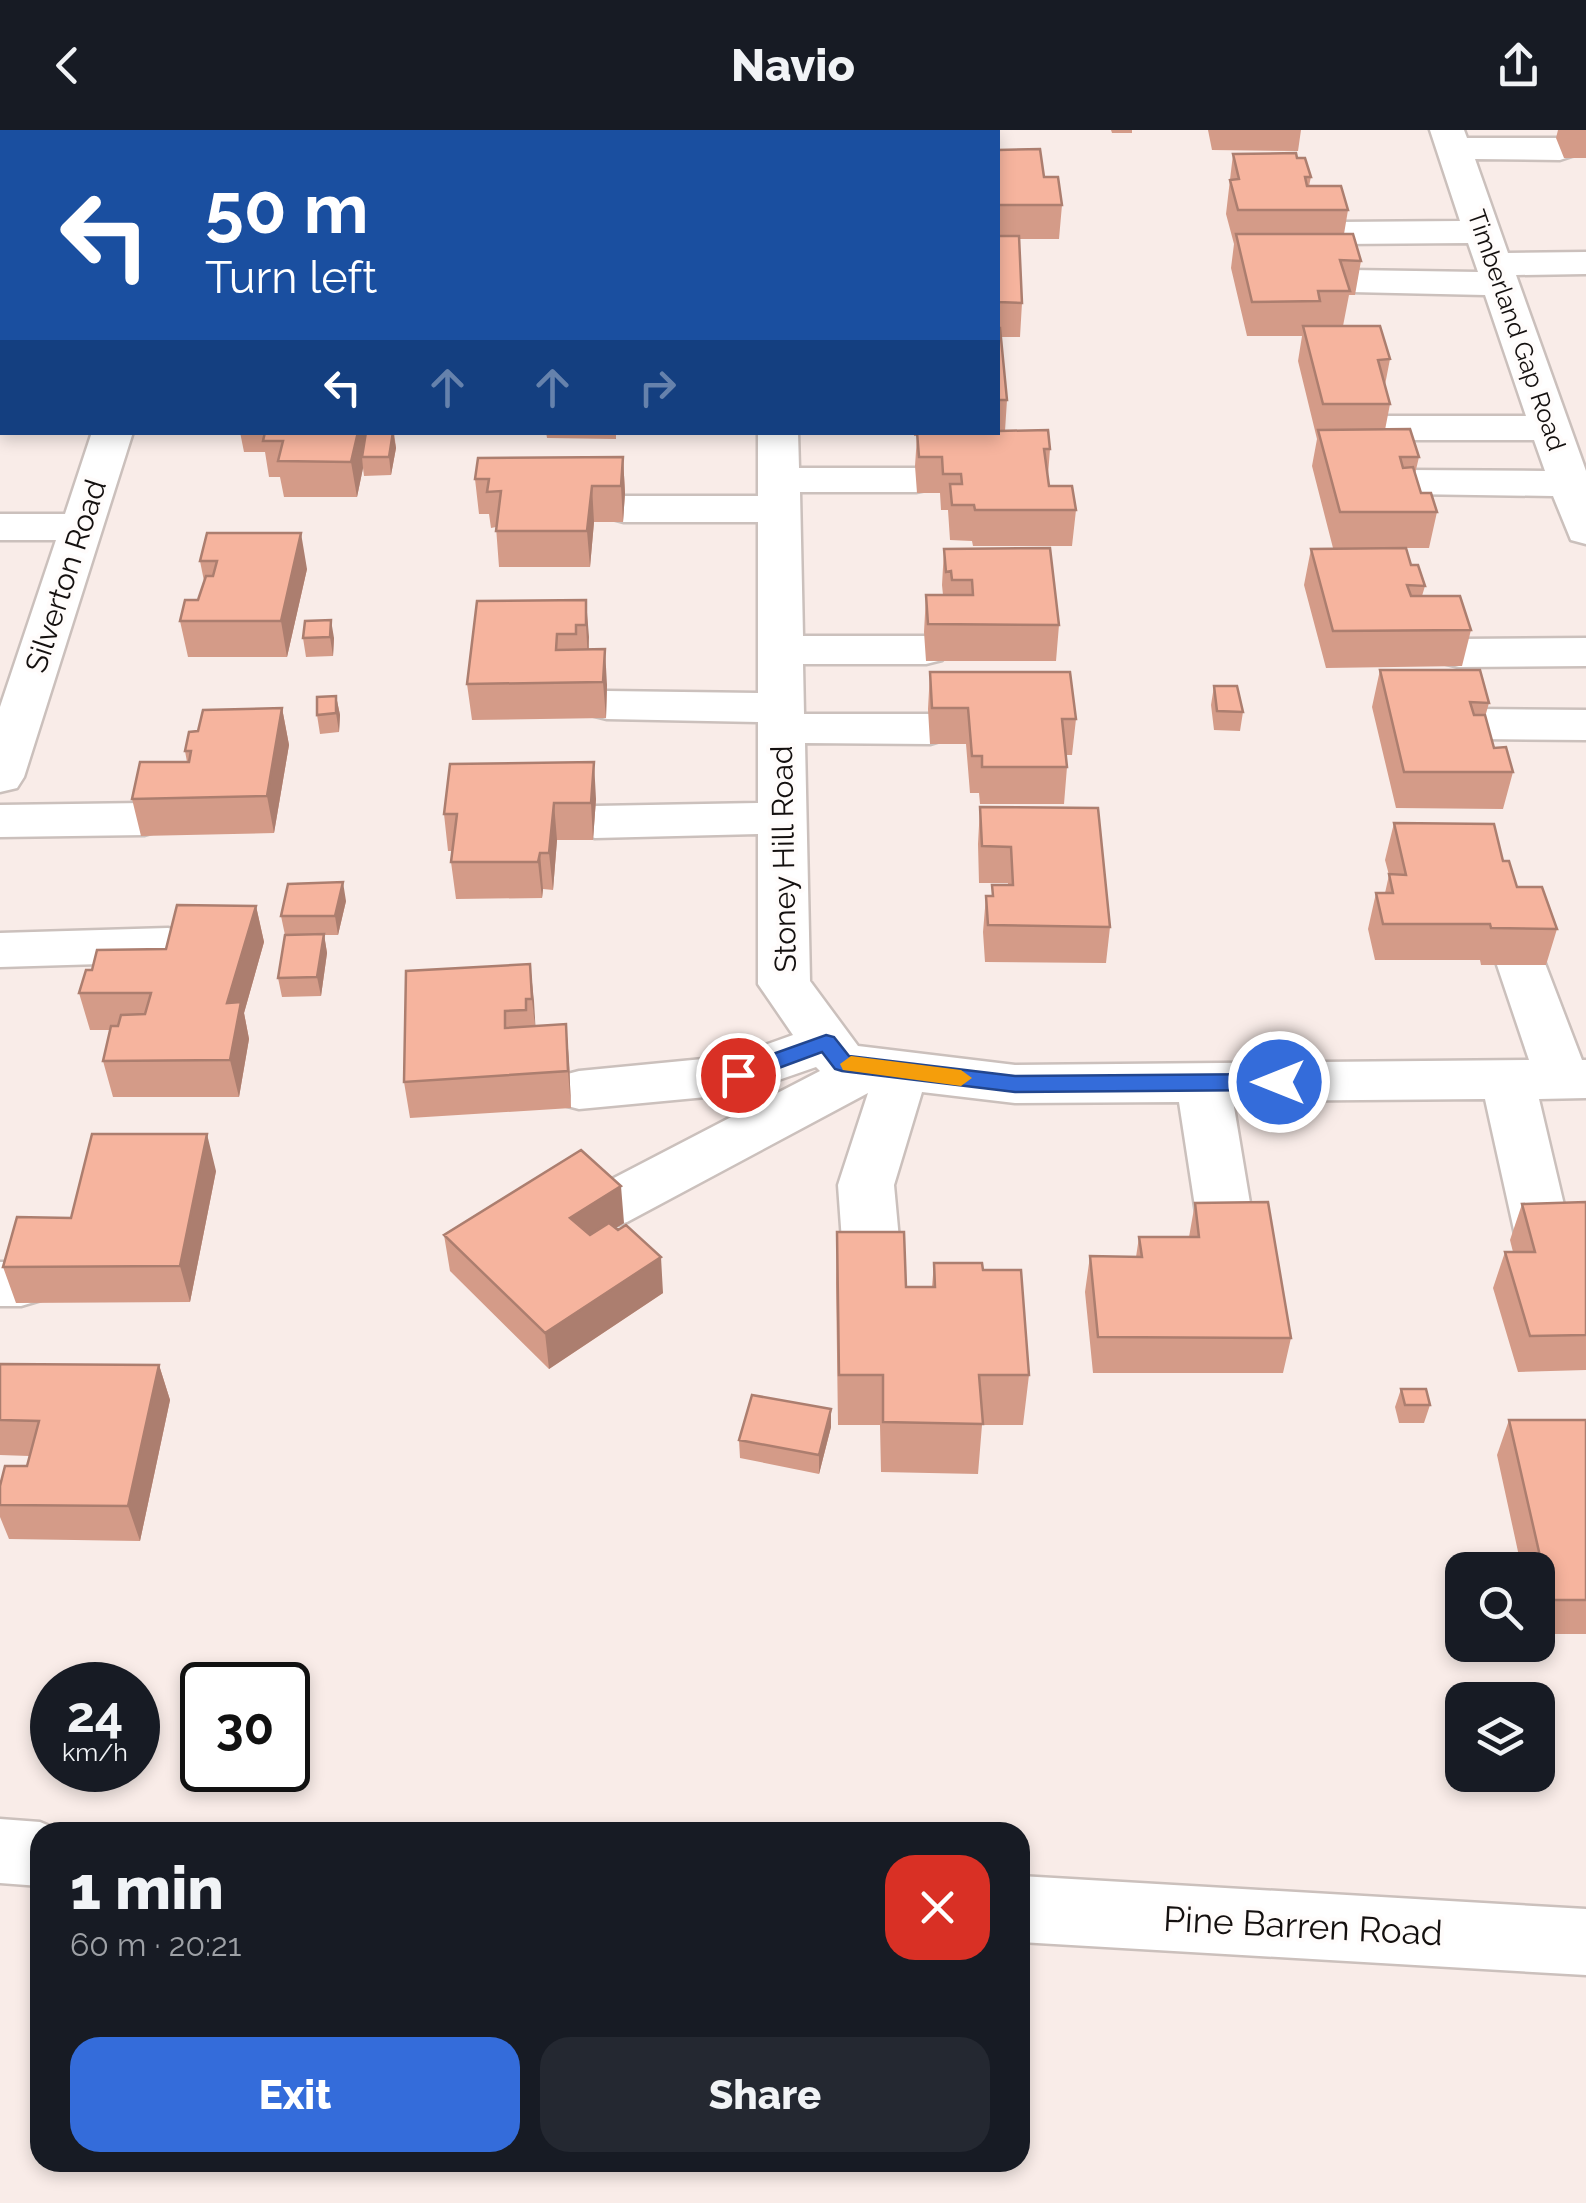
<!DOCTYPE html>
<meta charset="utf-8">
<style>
:root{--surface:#171b24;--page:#242831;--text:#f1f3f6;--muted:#9ea1a6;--accent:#346cda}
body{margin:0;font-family:Raleway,sans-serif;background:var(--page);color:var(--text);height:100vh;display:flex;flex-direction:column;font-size:38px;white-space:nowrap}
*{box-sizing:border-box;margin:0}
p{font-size:32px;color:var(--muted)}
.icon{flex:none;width:55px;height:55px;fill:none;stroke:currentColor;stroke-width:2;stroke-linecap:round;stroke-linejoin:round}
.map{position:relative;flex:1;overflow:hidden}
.details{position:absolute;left:30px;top:1692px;width:1000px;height:350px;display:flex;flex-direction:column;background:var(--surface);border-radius:30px;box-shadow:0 5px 15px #0003}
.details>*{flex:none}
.hud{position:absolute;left:0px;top:0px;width:1000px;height:305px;box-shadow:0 5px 15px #0003;background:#1a4fa0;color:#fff;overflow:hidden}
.controls{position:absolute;left:1445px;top:1422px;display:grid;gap:20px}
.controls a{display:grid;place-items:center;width:110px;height:110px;border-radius:20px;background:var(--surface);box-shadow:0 5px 15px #0003;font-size:50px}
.speed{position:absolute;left:30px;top:1532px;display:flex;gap:20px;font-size:50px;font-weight:700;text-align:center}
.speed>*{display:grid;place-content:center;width:130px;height:130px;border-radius:50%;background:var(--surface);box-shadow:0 5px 15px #0003;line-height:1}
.speed small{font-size:25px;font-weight:400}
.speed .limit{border:5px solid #111;border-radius:15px;background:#fff;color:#111}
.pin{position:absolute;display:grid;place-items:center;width:85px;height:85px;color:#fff;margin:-42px;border:5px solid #fff;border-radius:50%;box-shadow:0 2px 10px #0007}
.me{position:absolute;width:110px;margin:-55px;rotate:270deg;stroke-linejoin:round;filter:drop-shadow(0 0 8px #0008)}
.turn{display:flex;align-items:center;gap:35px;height:210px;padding:0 40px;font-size:45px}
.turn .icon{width:130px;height:130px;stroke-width:2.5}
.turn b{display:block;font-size:70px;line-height:85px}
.lanes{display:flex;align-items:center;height:95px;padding:0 40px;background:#0003;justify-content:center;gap:50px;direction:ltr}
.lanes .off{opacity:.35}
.round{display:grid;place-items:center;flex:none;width:105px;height:105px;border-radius:30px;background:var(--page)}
.head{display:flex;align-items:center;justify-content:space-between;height:170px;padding:0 40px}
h1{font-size:60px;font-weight:800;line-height:75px}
.button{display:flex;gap:20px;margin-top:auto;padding:20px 40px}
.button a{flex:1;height:115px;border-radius:30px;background:var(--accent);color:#fff;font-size:40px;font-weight:800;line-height:115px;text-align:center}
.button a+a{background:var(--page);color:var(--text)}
header{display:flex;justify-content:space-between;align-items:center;height:130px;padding:0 40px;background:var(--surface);font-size:45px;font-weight:800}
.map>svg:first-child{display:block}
</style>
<header><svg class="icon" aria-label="back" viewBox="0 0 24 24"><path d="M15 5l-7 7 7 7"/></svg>Navio<svg class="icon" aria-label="share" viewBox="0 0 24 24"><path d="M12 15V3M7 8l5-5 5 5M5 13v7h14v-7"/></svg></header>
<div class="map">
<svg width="1586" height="2073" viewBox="0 0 1586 2073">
<rect width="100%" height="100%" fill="#f9ece8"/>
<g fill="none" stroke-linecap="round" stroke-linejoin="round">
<defs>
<path id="minor" d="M1430 0H1464L1467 8H1560L1572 12 1578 19 1572 26 1560 30 1475 29 1508 123 1586 122V144L1516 145 1586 341V414L1571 410 1553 366 1408 364 1393 361 1387 352 1393 343 1408 340 1545 341 1534 310H1380L1366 307 1360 298 1366 289 1380 286H1526L1485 165 1351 162 1338 159 1332 151 1338 143 1351 140 1478 142 1468 113 1339 114 1326 111 1321 103 1326 95 1339 92 1460 91Z
M0 270H2V294H0Z
M92 302H133L24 647 17 658 0 662V577L56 410H0V384H65Z
M758 302H798L799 338H916L931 341 937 350 931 359 916 362H800L803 506H926L942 510 948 520 942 530 926 534H803L804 584H930L946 589 953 599 946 609 930 614 805 613 810 851 858 916 1015 935 1529 930 1497 835 1505 823 1523 817 1541 823 1582 930H1586V968L1539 969 1572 1109 1564 1124 1544 1131 1524 1124 1516 1109 1485 969 1233 971 1256 1109 1248 1124 1228 1131 1208 1124 1200 1109 1179 972 1015 973 922 962 894 1055 903 1153 894 1169 874 1175 854 1169 845 1153 838 1055 868 963 627 1092 607 1098 587 1092 579 1077 587 1062 820 941 816 937 738 964 579 979 560 974 552 960 560 946 579 941 734 926 793 905 758 854V704L595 708 578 703 571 692 578 681 595 676 758 673V592L607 589 591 585 584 575 591 565 607 561 758 563V392H624L609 388 603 379 609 370 624 366H758Z
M1586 508V536L1459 537 1443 533 1437 523 1443 513 1459 509Z
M1475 579 1586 580V610L1475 609 1459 604 1452 594 1459 584Z
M144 673 161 678 168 689 161 700 144 705 0 707V675Z
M168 798 186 803 193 815 186 827 168 832 0 837V803Z
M0 1132H21L41 1138 50 1154 41 1170 21 1176H0Z"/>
<path id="major" d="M0 1689 40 1692 64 1702H40V1756L0 1753Z
M1020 1746 1586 1779V1845L1020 1812Z"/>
</defs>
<use href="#minor" stroke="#cbc0bc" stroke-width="5"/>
<use href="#major" stroke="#cbc0bc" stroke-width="5"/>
<use href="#minor" fill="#fff" fill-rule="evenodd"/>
<use href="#major" fill="#fff" fill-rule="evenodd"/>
</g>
<path fill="#d49b88" d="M0 0H58L57 2H2V155H0Z
M856 0H912L908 2H856Z
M1111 0H1132V3H1112Z
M1208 0H1301L1298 21 1212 20Z
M1558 0H1586V28H1564L1556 8Z
M998 20 1044 47 1062 75 1059 109H1019L1022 173 1020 207H1001L1007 270 1005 301 1050 319 1048 345 1049 356 1076 380 1072 416H973L972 411 950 410 948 380H941L940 363H917L915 336 917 306H914V302H998Z
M1233 24 1297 28 1311 47 1309 56 1348 80 1344 104 1361 131 1355 165H1349L1343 196 1390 229 1385 255 1390 274 1385 300 1419 327 1415 344 1421 363 1437 382 1429 418H1406L1411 435 1425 456 1422 466 1471 500 1462 536 1326 538 1304 455 1311 419 1400 418H1333L1312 336 1317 309 1298 231 1302 206H1247L1231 138 1234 114 1226 84Z
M240 302H394L396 318 391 345 364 346 363 338 357 367H284L280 347H269L265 322H244Z
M546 302H616V309L547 308Z
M623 327 625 363 623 392H594L590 437H499L496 397 491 398 489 384H479L475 349Z
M207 403 307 439 287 527H188L180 491 198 470 204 451 200 431Z
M944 419 1059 495 1056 531H926L924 502 926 465H943L942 455Z
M586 470 589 519 607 555 606 588 472 590 467 554Z
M305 491 334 508 333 526 306 527 303 508Z
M1380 540 1489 573 1485 587 1494 618 1513 642 1503 679 1396 678 1372 577Z
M930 542 1076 589 1072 625H1066L1067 637 1064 674H980L979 663H970L966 614H930L928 579Z
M1214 556 1243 582 1240 601 1214 600 1211 575Z
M336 566 340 585 339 602 320 604 317 585Z
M282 578 289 615 274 703 141 706 132 669 187 632 185 621 198 601Z
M596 669 593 710H557L553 760 543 759 542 768 456 769 451 732 452 721H448L444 684Z
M980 677 1110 797 1106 833 985 832 983 802 986 766H992V755H1008V753H979L978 714Z
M1394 693 1503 731 1517 757 1557 799 1546 835H1481L1480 830H1375L1368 799 1376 763H1385L1389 745 1385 730Z
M346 771 338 805H324L327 823 321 866 282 867 278 848 285 805 281 786Z
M256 776 264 812 244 883 249 909 239 967H113L103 931 110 900H90L79 863Z
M530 834 535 896 569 931 571 978 410 988 404 952Z
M216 1041 190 1172 16 1173 3 1137 71 1088Z
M1586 1072V1240L1518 1242 1493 1158 1505 1122H1513L1510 1110 1522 1074Z
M1195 1073 1291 1208 1283 1243H1093L1085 1162 1090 1126 1136 1127 1139 1107H1189Z
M624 1093 615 1098 663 1163 549 1239 450 1141 444 1105Z
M837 1102 906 1157H932L934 1133 983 1140 1029 1245 1023 1295H982L978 1344 881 1342 880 1295H838L836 1153Z
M0 1234 159 1235 170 1270 140 1411 9 1409 0 1387V1356L27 1336 29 1326 0 1325Z
M1401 1259 1430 1275 1424 1293H1399L1395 1277Z
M831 1279V1297L819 1344 740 1328 739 1310Z
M1509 1290H1586V1504H1538V1440H1522L1497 1325Z"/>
<path fill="#ac7e6f" d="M890 0H912L908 2H890Z
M358 302H371L362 327 363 338 357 367 351 332Z
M393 302 396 318 391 345 389 327Z
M623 327 625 363 623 392 621 356Z
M592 356 594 392 590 437 587 401Z
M301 403 307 439 287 527 281 491Z
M586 470 589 507 588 531 586 495Z
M331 490 334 508 333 526 330 507Z
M605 519 607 555 606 588 603 552Z
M336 566 340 585 339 602 336 583Z
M282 578 289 615 274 703 267 666Z
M594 632 596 669 593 710 591 673Z
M554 673 557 710 553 760 549 723Z
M540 723 543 759 542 768 538 732Z
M343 752 346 771 338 805 335 786Z
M256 776 264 812 244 883 249 909 239 967 230 930 227 873Z
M324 804 327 823 321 866 317 847Z
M530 834 534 871 536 906 532 869Z
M566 894 569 931 571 978 568 941Z
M207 1004 216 1041 190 1172 180 1136Z
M621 1056 624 1093 574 1124 570 1088Z
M661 1127 663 1163 549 1239 545 1203Z
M159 1235 170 1270 140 1411 128 1376Z
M831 1279V1297L819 1344V1325Z"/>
<path fill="#f6b49e" stroke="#ac7e6f" stroke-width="2.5" d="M386 0H414L413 2 386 1Z
M438 0H466V2H437Z
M555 0H629L628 2H554Z
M0 15H2V68H0Z
M1040 19 1044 47H1058L1062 75H998V20Z
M1296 23 1297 28H1305L1311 47H1305L1307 56H1341L1348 80H1238L1230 50 1239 49 1233 24Z
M0 98H2V121H0Z
M1236 104H1353L1361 131 1340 130 1350 161H1318L1320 171 1252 172Z
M998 106H1019L1022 173 998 172Z
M1303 196H1380L1390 229 1378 230 1390 274H1323Z
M998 198H1000L1007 270H998Z
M1410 299 1419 327H1400L1403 338 1413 337 1421 363H1431L1437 382H1340L1318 300Z
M1048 300 1050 319H1044L1049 356H1072L1076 380H975L974 375H952L950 354H962L961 344H943L942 327H919L917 302H998V301Z
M265 302H358L351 332 278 331 283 311H263Z
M366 302H393L389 327H362Z
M623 327 621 356H592L587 401H496L501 361 487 362 489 349H475L478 328Z
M207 403H301L281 491H180L185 470H198L206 446H213L217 431H200Z
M1050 418 1059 495 928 494 926 465H973L972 450H952L951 441 946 442 944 419Z
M1406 418 1411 435H1418L1425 456 1407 455 1411 466H1460L1471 500 1333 501 1311 419Z
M586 470V495H576V504H557L556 520 605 519 603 552 467 554 477 471Z
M331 490 330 507 303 508 305 491Z
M1380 540H1480L1489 573 1470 572 1474 585H1485L1494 618 1506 617 1513 642H1404Z
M930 542H1070L1076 589H1062L1067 637H982V626H972L968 578H932Z
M1214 556H1237L1243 582 1217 581Z
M336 566V583L317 585V567Z
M282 578 267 666 132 669 140 632H189L191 621H185L189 602 198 601 203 580Z
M594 632 591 673H554L549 723H540L538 732H451L457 684H444L450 634Z
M980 677 1098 678 1110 797 988 795 986 766H993L992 755H1013L1011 717 982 716Z
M1394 693 1494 694 1503 731H1509L1517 757H1542L1557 799 1491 798 1490 794H1383L1376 763H1393L1389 744 1406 745Z
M343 752 335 786H281L288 754Z
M177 775 256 776 227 873 241 872 230 930 103 931 111 896H118L121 885 145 884 151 863H79L86 840H92L97 820 166 819Z
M324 804 317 847 278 848 285 805Z
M530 834 532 869H526V880L505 881V898L566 894 568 941 404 952 406 841Z
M92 1004H207L180 1136 3 1137 17 1087 71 1088Z
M581 1020 621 1056 570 1088 590 1105 609 1093 618 1100 626 1095 661 1127 545 1203 444 1105Z
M1268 1072 1291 1208 1098 1207 1090 1126 1142 1127 1139 1107H1199L1195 1073Z
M1586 1072V1205L1530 1206 1505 1122H1535L1522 1074Z
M837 1102H904L906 1157H935L934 1133H982L983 1140H1021L1029 1245H979L983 1294 883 1292V1245H839Z
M0 1234 159 1235 128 1376 0 1375V1356L5 1336H27L39 1291 0 1290Z
M1401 1259H1426L1430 1275H1405Z
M752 1265 831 1279 819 1325 739 1310Z
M1509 1290H1586V1470H1550Z"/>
<path fill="#346cda" stroke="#22468e" stroke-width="2.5" d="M826 905 834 907 849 926 1015 946 1279 944 1290 952 1279 960 1015 962 842 941 835 939 822 922 738 953 727 945 731 939Z"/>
<path fill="#f59e0b" d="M851 926 961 940 972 948 961 956 843 940 840 934Z"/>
<g text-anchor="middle" stroke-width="8" stroke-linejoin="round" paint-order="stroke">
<g font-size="25" fill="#14100f" stroke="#fffcfb">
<text transform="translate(1517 200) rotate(71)" y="9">Timberland Gap Road</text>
</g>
<g font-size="30" fill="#14100f" stroke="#fffcfb">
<text transform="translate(66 446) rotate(-72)" y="10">Silverton Road</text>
<text transform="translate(784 729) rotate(-91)" y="10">Stoney Hill Road</text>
</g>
<g font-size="35" fill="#14100f" stroke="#fffcfb">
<text transform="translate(1303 1796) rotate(3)" y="12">Pine Barren Road</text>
</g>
</g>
</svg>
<div class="controls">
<a><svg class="icon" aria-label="search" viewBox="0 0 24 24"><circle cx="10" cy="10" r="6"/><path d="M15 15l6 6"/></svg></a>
<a><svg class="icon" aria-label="layers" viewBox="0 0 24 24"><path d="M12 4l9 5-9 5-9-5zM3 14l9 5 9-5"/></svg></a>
</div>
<div class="speed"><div>24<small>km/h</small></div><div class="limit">30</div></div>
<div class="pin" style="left:738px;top:945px;background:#d93025"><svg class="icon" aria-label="arrive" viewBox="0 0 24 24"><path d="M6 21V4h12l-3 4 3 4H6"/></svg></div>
<svg class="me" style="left:1279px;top:952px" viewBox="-20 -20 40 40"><circle r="17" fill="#346cda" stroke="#fff" stroke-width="3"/><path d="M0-11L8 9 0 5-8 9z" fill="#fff"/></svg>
<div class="hud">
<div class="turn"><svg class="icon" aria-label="left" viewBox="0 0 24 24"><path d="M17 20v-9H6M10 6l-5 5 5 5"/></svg><div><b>50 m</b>Turn left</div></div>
<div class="lanes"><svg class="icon" aria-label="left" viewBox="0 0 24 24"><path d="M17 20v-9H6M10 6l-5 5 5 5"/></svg><svg class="icon off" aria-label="ahead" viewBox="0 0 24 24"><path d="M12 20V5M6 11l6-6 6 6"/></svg><svg class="icon off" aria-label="ahead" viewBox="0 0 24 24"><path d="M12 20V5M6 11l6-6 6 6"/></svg><svg class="icon off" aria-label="right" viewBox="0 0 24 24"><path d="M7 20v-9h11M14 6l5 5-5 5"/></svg></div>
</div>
<section class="details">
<div class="head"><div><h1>1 min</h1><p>60 m · 20:21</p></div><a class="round" style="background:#d93025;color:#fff"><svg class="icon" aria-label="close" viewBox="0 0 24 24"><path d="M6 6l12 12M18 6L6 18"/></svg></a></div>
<div class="button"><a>Exit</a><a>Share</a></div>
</section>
</div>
